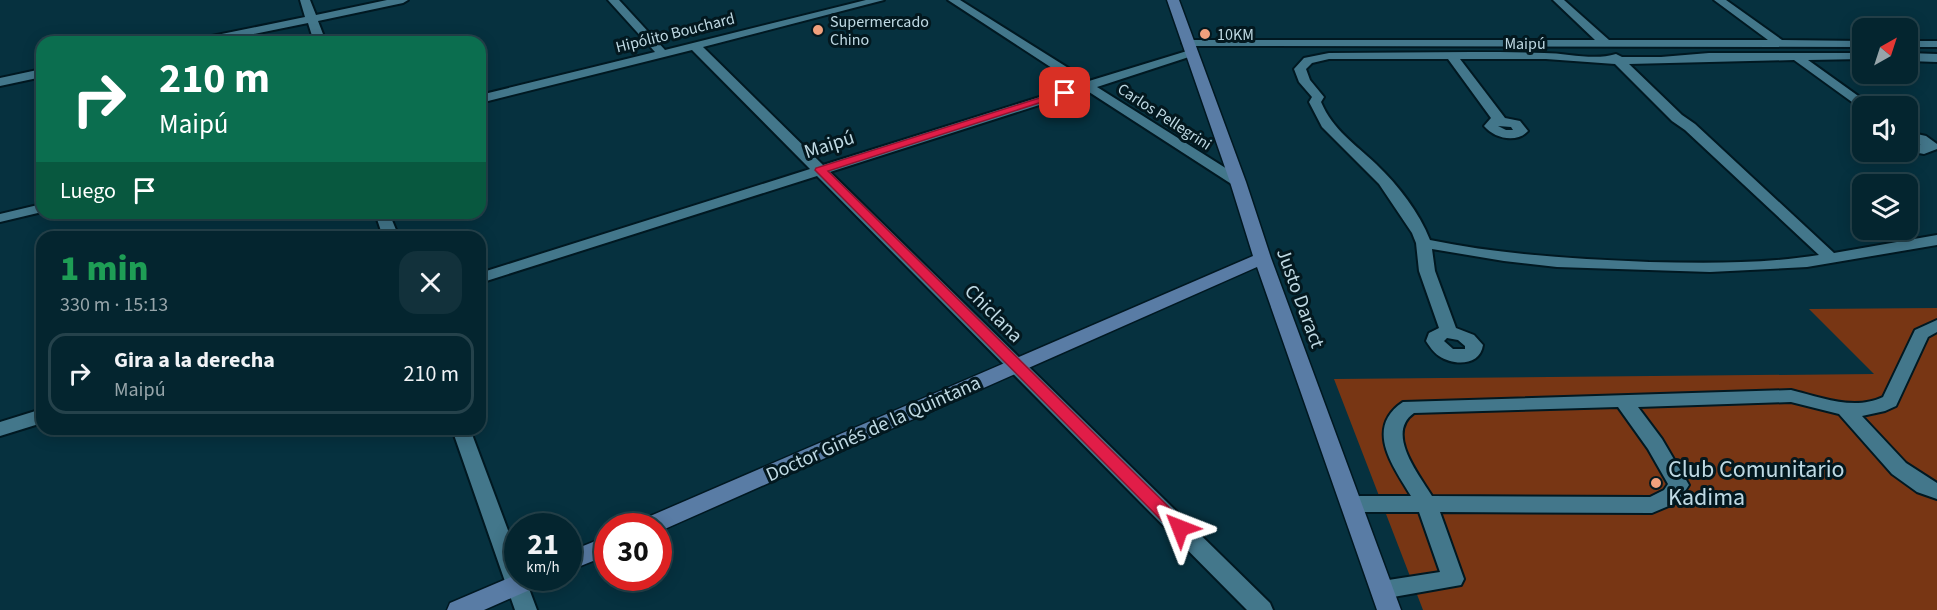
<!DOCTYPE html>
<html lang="es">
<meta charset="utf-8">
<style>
:root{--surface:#04252f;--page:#12313b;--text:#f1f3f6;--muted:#97a5aa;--line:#25424b}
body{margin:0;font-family:"Source Sans 3",sans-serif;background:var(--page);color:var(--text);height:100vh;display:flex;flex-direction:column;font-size:22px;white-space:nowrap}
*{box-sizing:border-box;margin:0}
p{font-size:20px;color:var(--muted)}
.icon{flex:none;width:33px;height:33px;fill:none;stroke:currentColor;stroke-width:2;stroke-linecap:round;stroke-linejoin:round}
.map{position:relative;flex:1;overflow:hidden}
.panel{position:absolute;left:36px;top:231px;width:450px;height:204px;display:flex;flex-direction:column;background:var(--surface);border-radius:18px;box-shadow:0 3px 15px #0003,0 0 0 2px var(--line)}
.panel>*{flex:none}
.banner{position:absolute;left:36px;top:36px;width:450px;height:183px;border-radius:18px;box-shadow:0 3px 15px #0003,0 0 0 2px var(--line);background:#0b6e4f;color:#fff;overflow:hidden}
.needle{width:39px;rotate:39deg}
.tools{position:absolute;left:1852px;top:18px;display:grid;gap:12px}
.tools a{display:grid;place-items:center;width:66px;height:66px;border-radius:12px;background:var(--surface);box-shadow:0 3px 15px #0003,0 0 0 2px var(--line);font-size:30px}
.speed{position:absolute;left:504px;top:513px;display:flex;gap:12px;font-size:30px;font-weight:700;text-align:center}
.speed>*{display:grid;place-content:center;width:78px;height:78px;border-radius:50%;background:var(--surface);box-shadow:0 3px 15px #0003,0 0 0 2px var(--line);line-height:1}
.speed small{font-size:15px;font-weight:400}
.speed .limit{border:9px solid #d22;background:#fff;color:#111}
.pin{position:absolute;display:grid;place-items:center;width:51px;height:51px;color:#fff;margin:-26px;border-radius:12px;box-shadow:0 3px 9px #0006}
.me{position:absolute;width:66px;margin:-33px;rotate:315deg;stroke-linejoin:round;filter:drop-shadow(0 0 4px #0008)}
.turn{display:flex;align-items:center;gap:21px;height:126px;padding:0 24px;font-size:27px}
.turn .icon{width:78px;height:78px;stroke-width:2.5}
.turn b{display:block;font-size:42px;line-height:51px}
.then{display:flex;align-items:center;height:57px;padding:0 24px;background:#0003;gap:12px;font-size:22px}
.round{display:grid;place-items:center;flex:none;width:63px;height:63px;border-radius:18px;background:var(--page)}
.head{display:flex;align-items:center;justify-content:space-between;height:102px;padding:0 24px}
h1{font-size:36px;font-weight:800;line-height:45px;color:#1e9e55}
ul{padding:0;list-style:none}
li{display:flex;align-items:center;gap:18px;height:81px;margin:0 12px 9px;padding:0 12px;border:3px solid var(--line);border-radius:18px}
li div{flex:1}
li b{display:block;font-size:22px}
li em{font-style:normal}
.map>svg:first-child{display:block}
</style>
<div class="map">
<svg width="1937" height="610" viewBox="0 0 1937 610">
<rect width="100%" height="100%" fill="#06313f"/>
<path fill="#783614" d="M1937 308V610H1423L1334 379 1874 374 1809 309Z"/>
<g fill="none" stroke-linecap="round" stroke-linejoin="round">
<defs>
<path id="street" d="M300 0H310L316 15 387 0H408L403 3 318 21 326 42H314L308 23 214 42H191L197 39 305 17Z
M608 0H619L665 50 866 0H884L703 47 823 165 1078 85 948 0H960L1089 81 1187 51H1195V55L1097 87 1243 179 1245 182 1243 185H1233L1086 90 830 172 1270 603 1273 610H1247L817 176 480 283V273L810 169 692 50 480 103V95L655 52Z
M1553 0H1564L1609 40H1768L1714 0H1726L1782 40 1863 41V47L1188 46 1182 43 1188 40H1595Z
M1908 41H1937V47H1908Z
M1329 53C1401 53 1472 51 1544 53 1567 53 1594 61 1616 54L1622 57H1661L1709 53H1863V59L1808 60 1868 103 1870 106H1863V110L1794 60 1629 64 1682 115 1695 124 1834 253 1937 235V245L1807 267 1710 272 1557 267 1504 261 1432 249 1435 271 1456 328 1474 335 1483 345C1480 366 1454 366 1439 356 1433 352 1430 347 1426 341L1429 333 1439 328 1419 271 1416 243 1412 233 1379 184 1322 127 1309 102 1312 97 1299 82 1294 69 1304 58ZM1329 59H1448L1491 118 1484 126C1494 138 1516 144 1528 131L1520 121 1505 118 1460 59H1546L1615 64 1672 121 1685 130 1819 255C1763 264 1706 263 1649 262 1576 259 1503 255 1430 240 1419 212 1398 185 1376 164 1355 144 1333 130 1321 102L1324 97 1310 80 1306 69 1312 63ZM1498 126 1511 127 1513 130H1506ZM1447 338 1458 340 1465 346V349H1453L1444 341Z
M1908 53 1937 54V62L1908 61Z
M42 69V77L0 86V78Z
M1908 132 1926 136 1937 144V149L1924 154 1908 151V143L1921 145 1908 140Z
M42 204V212L0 222V214Z
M375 213H389L399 237H383Z
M1937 320V332L1928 337 1896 406 1885 411 1862 416 1906 463 1937 483V499L1917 492 1892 474 1839 414 1791 402 1638 407 1662 439 1689 485 1678 502 1652 513 1440 512 1464 579 1461 585 1382 599 1374 597 1371 590 1374 583 1382 581 1440 572 1419 512H1351L1344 510 1341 504 1344 498 1351 496H1411C1393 466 1364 428 1403 402L1791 390C1820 397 1854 411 1883 397L1915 330ZM1618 407 1648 449 1668 484 1664 490 1650 497 1432 496C1419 475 1385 433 1414 413Z
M42 409V423L0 436V422Z
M452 429H470L518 557V578H525L537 610H515Z"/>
<path id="secondary" d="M1167 0H1179L1246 182 1271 258 1401 610H1377L1257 267 658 532V526H638L641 520 1253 256 1230 182Z
M608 536V555L568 571V552Z
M518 574V578H545L541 585 484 610H447L450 603Z"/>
</defs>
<use href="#street" stroke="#001821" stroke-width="4"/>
<use href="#secondary" stroke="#001821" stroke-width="3"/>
<use href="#street" fill="#43778b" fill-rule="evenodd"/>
<use href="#secondary" fill="#597ca5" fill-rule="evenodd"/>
</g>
<path fill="#e11d48" stroke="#92132f" stroke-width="1.5" d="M1062 91 1070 93 828 171 1186 524 1189 528 1186 533 1180 535 1174 533 815 170 816 168Z"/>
<g fill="#f1a17d" stroke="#03181f" stroke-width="2">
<circle cx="818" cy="30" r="6"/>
<circle cx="1205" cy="34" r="6"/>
<circle cx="1656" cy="483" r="6"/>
</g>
<g text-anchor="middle" stroke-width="6" stroke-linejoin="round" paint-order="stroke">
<g font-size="16" fill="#bfd9e3" stroke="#03181f" text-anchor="start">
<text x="830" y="27">Supermercado<tspan x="830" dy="18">Chino</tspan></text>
<text x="1217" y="40">10KM</text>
</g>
<g font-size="16" fill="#bfd9e3" stroke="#03181f">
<text transform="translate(675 32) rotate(-14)" y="6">Hipólito Bouchard</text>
<text x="1525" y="49">Maipú</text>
<text transform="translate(1165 116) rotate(33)" y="6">Carlos Pellegrini</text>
</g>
<g font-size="20" fill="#bfd9e3" stroke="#03181f">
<text transform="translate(829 144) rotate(-18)" y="7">Maipú</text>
<text transform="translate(1301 298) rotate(70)" y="7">Justo Daract</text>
<text transform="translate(994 313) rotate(45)" y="7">Chiclana</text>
<text transform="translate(873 428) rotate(-24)" y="7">Doctor Ginés de la Quintana</text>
</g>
<g font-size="24" fill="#bfd9e3" stroke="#03181f" text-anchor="start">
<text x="1668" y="477">Club Comunitario<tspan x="1668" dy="28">Kadima</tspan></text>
</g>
</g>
</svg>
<div class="tools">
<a><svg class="needle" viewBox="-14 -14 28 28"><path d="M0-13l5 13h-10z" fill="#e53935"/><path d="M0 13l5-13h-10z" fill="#97a5aa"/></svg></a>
<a><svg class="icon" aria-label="sound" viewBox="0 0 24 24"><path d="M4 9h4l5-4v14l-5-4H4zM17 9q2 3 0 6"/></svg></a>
<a><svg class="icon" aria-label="layers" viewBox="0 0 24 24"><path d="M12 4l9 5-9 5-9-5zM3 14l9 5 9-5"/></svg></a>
</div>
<div class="speed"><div>21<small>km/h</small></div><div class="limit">30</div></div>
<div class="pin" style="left:1065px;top:93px;background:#d93025"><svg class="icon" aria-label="arrive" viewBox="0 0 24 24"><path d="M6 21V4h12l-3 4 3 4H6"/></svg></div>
<svg class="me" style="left:1180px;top:528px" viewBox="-20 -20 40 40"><path d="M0-17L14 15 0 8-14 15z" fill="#e11d48" stroke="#fff" stroke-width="4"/></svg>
<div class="banner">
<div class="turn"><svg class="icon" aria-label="right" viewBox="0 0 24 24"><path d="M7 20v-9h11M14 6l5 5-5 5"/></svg><div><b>210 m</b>Maipú</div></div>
<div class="then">Luego<svg class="icon" aria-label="arrive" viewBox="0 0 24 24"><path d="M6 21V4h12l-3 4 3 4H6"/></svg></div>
</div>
<section class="panel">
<div class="head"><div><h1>1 min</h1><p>330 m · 15:13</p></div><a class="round"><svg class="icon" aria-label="close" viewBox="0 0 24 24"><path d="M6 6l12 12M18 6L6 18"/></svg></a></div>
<ul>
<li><svg class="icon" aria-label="right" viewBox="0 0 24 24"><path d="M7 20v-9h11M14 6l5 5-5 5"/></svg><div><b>Gira a la derecha</b><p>Maipú</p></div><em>210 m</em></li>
</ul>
</section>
</div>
